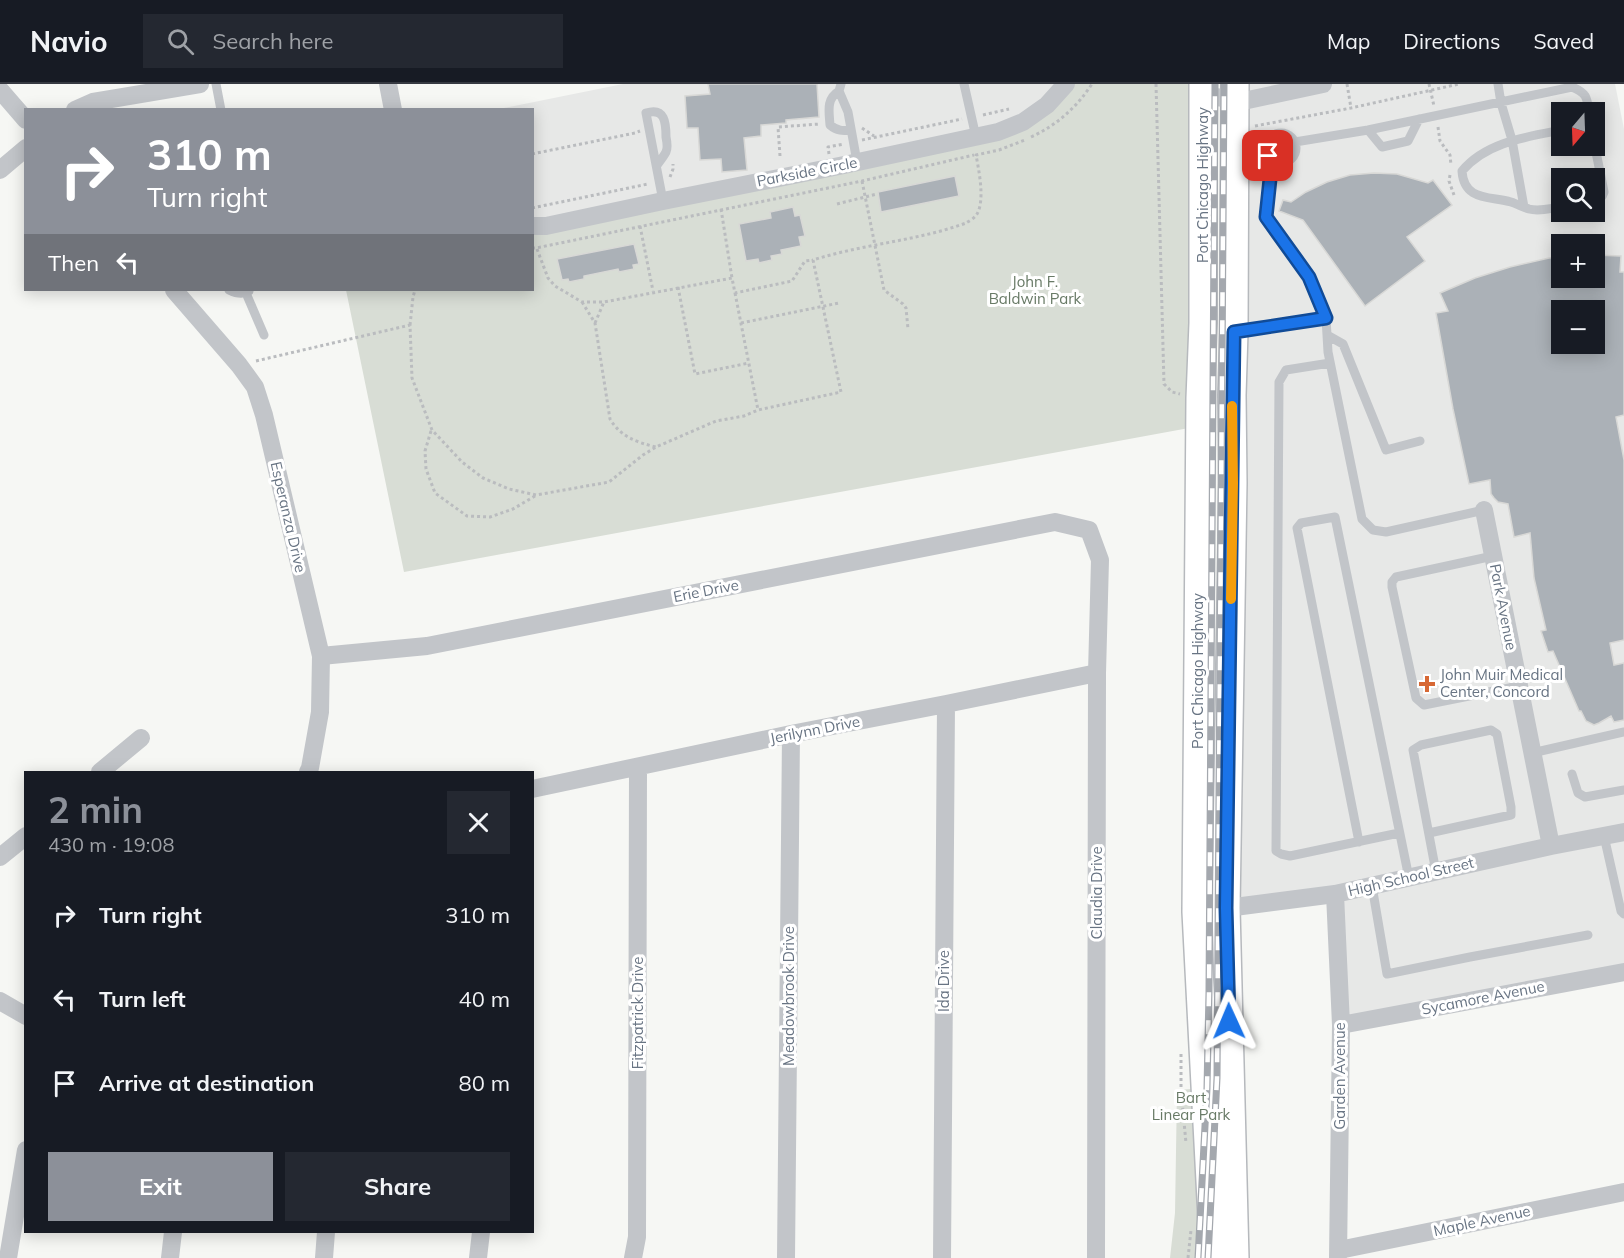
<!DOCTYPE html>
<meta charset="utf-8">
<style>
:root{--surface:#171b24;--page:#242831;--text:#f1f3f6;--muted:#9ea1a6;--line:#363941;--accent:#8c9099}
body{margin:0;font-family:Mulish,sans-serif;background:var(--page);color:var(--text);height:100vh;display:flex;flex-direction:column;font-size:22px;white-space:nowrap}
*{box-sizing:border-box;margin:0}
p{font-size:20px;color:var(--muted)}
.icon{flex:none;width:33px;height:33px;fill:none;stroke:currentColor;stroke-width:2;stroke-linecap:round;stroke-linejoin:round}
.map{position:relative;flex:1;overflow:hidden}
.sheet{position:absolute;left:24px;top:687px;width:510px;height:462px;display:flex;flex-direction:column;background:var(--surface);border-radius:0px;box-shadow:0 3px 15px #0003}
.sheet>*{flex:none}
.guide{position:absolute;left:24px;top:24px;width:510px;height:183px;border-radius:0px;box-shadow:0 3px 15px #0003;background:#8c9099;color:#fff;overflow:hidden}
.needle{width:39px;rotate:199deg}
.buttons{position:absolute;left:1551px;top:18px;display:grid;gap:12px}
.buttons a{display:grid;place-items:center;width:54px;height:54px;border-radius:0px;background:var(--surface);box-shadow:0 3px 15px #0003;font-size:30px}
.pin{position:absolute;display:grid;place-items:center;width:51px;height:51px;color:#fff;margin:-26px;border-radius:12px;box-shadow:0 3px 9px #0006}
.me{position:absolute;width:66px;margin:-33px;rotate:359deg;stroke-linejoin:round;filter:drop-shadow(0 0 4px #0008)}
.turn{display:flex;align-items:center;gap:21px;height:126px;padding:0 24px;font-size:27px}
.turn .icon{width:78px;height:78px;stroke-width:2.5}
.turn b{display:block;font-size:42px;line-height:51px}
.then{display:flex;align-items:center;height:57px;padding:0 24px;background:#0003;gap:12px;font-size:22px}
.round{display:grid;place-items:center;flex:none;width:63px;height:63px;border-radius:0px;background:var(--page)}
.summary{display:flex;align-items:center;justify-content:space-between;height:102px;padding:0 24px}
h1{font-size:36px;font-weight:700;line-height:45px;color:var(--accent)}
.button{display:flex;gap:12px;margin-top:auto;padding:12px 24px}
.button a{flex:1;height:69px;border-radius:0px;background:var(--accent);color:#fff;font-size:24px;font-weight:700;line-height:69px;text-align:center}
.button a+a{background:var(--page);color:var(--text)}
ul{padding:0;list-style:none}
li{display:flex;align-items:center;gap:18px;height:84px;padding:0 24px}
li div{flex:1}
li b{display:block;font-size:22px}
li em{font-style:normal}
header{display:flex;align-items:center;gap:36px;box-sizing:border-box;height:84px;padding:0 30px;background:var(--surface);border-bottom:2px solid var(--line)}
header strong{font-size:28px}
nav{display:flex;gap:33px;margin-inline-start:auto;font-size:21px}
.search{width:420px;height:54px;background:var(--page);display:flex;align-items:center;gap:15px;box-sizing:border-box;padding:0 21px;border-radius:0px;color:var(--muted);font-size:22px}
.map>svg:first-child{display:block}
</style>
<header>
<strong>Navio</strong>
<div class="search"><svg class="icon" aria-label="search" viewBox="0 0 24 24"><circle cx="10" cy="10" r="6"/><path d="M15 15l6 6"/></svg>Search here</div>
<nav><a>Map</a><a>Directions</a><a>Saved</a></nav>
</header>
<div class="map">
<svg width="1624" height="1174" viewBox="0 0 1624 1174">
<rect width="100%" height="100%" fill="#f6f7f4"/>
<path fill="#e7e8e7" fill-rule="evenodd" d="M623 0H1066L1023 38 533 142 532 26H494Z
M1235 0H1615L1624 45V888L1341 941 1335 811 1226 824ZM1562 28H1594V62H1562ZM1562 94H1594V128H1562ZM1562 160H1594V194H1562ZM1562 226H1594V260H1562Z"/>
<path fill="#d8ddd5" d="M1066 0H1203L1200 342 404 488 346 206H532L533 142 998 48Z
M1207 1004 1198 1174H1170L1175 1129 1177 1006Z"/>
<path fill="#abb1b7" stroke="#d8d8d6" stroke-width="1.5" fill-rule="evenodd" d="M708 0H817L819 33 786 36V39L761 41V52L744 54 747 86 722 88 721 75 700 76 698 44H687L685 12 710 10Z
M1374 89 1397 90 1428 99 1433 96 1452 121 1407 153 1425 177 1365 222 1303 136 1279 127 1283 116 1291 118 1306 108 1327 98 1350 91Z
M955 92 959 112 881 128 878 108Z
M793 123 795 132 800 131 805 152 799 153 801 162 781 166 782 170 771 172 772 176 759 179 758 175 746 177 739 140 771 134 770 128Z
M634 160 639 180 633 181 634 185 619 188 618 185 584 192V195L569 198 568 195 562 196 557 175Z
M1594 171 1621 172 1620 188H1624V331L1616 333 1624 376V556L1610 559 1614 581 1624 579V636L1614 638 1611 632 1599 639 1594 641 1586 637 1581 627H1579L1553 567 1548 568 1541 547 1546 546 1534 494 1530 449 1514 453 1508 420 1498 418 1494 414 1491 410 1490 396 1469 400 1453 325 1436 229 1448 227 1440 209 1475 194 1510 183 1549 174 1562 173V194H1594ZM1562 226H1594V260H1562Z"/>
<g fill="none" stroke-linecap="round" stroke-linejoin="round">
<defs>
<path id="primary" d="M1203 0V239L1200 314 1196 828 1214 1174
M1235 1174 1226 824 1233 399 1232 311 1234 248 1235 0"/>
</defs>
<use href="#primary" stroke="#b6b9bd" stroke-width="30"/>
<path stroke="#babcbf" stroke-width="3" stroke-dasharray="3 3" stroke-linecap="butt" d="M1156 0 1164 300 1172 308 1180 310
M1347 0 1351 24
M1429 0 1434 22
M983 31 1009 25
M1255 42 1351 24 1459 0
M1438 43 1440 57 1450 71 1451 81
M862 44 874 52
M1031 53C1057 41 1076 24 1092 0
M862 56 962 35
M532 70 635 49 640 47
M829 70 828 63 844 60
M780 72 778 43 820 40
M1450 91 1449 97 1454 111
M670 93 673 85V80
M862 97 884 206 903 220 906 224 908 245
M837 120 877 110
M532 124 648 100
M721 125 732 194
M640 142 653 207
M532 164H536L862 97 974 71
M537 165 548 194 555 202 582 218H604L732 194 735 209 792 197 805 177 813 176
M678 203 695 290 749 279
M735 209 758 326
M582 218 595 239 610 335C621 353 636 358 656 363
M595 239 604 218
M741 239 839 219
M410 241 413 213 415 206
M256 277 410 241 412 294 432 346 462 378 483 394 509 405 536 411 609 398 643 371 656 363 716 337 744 332 758 326 841 308 813 176C863 160 917 157 966 139 969 137 975 134 977 130 985 116 979 87 976 71L999 66 1025 56
M431 347 425 367 426 385 435 409 467 432 490 433 513 425 535 412
M1181 970V1006L1186 1059
M1188 1174 1191 1146"/>
<path stroke="#c2c5c9" stroke-width="9" d="M216 0 221 26
M841 0 839 7 848 28 857 78
M964 0 976 53
M1498 0 1501 19 1512 56 1524 123
M839 7C826 15 829 27 830 41 837 47 843 47 851 46
M1368 46 1382 63 1408 57 1419 35
M1562 46C1526 53 1486 58 1462 87 1464 117 1489 112 1511 118 1517 120 1523 123 1529 125 1540 128 1551 124 1562 123
M1266 64a15 15 0 1 1 30 0a15 15 0 1 1-30 0Z
M1295 58 1368 46 1572 3C1587 9 1587 14 1589 28
M1594 58 1604 108C1602 114 1600 116 1594 117
M1272 76 1266 133 1309 193 1326 234 1328 268 1362 435 1373 446 1386 448 1484 426
M657 81C660 77 664 72 666 68 668 64 667 58 666 53 666 39 665 23 646 29L663 117
M229 206C235 209 243 211 249 207
M246 209 264 251
M1237 248 1326 234
M1327 251 1343 260 1386 366 1420 357
M1330 279 1286 286 1279 298 1276 767 1281 770 1290 772 1399 749
M1493 472 1396 493 1392 498V503L1416 614 1424 621 1519 602
M1532 669 1624 648
M1572 690 1578 709 1585 713 1624 706
M1429 749 1511 731V723L1497 650 1491 646 1421 661 1413 666 1436 788
M1604 752 1621 827 1624 830
M1359 758 1297 444 1301 439 1335 433 1409 794
M1372 802 1387 890 1470 873 1588 851"/>
<path stroke="#c2c5c9" stroke-width="18" d="M388 0 393 26
M0 6 26 36
M1203 12 1248 16 1323 0
M75 26 93 18 200 0
M0 86 26 64
M532 142H546L663 117 844 81 998 48 1023 38 1047 21 1066 0
M174 206 239 281 255 303 264 331 321 572 320 628 310 684 308 688
M1484 426 1551 762
M321 572 427 562 1055 438 1089 446 1100 476 1097 589 1096 1174
M100 688 141 654
M532 705 791 650 946 620 1097 589
M0 773 26 752
M1335 810 1341 941 1338 1174
M1196 828 1335 810 1551 762 1624 748
M0 917 26 932
M1341 941 1624 888
M1339 1166 1624 1108
M8 1174 26 1066
M170 1174 173 1148
M324 1174 326 1148
M478 1174 481 1148
M633 1174 637 1153 638 683
M786 1174 791 650
M942 1174 946 620"/>
<use href="#primary" stroke="#fff" stroke-width="27"/>
<defs>
<path id="rail" d="M1198 1174 1207 1004 1209 908 1215 0
M1208 1174 1217 994 1224 0"/>
</defs>
<use href="#rail" stroke="#a4a8ae" stroke-width="7"/>
<use href="#rail" stroke="#fff" stroke-width="4.5" stroke-dasharray="14" stroke-linecap="butt"/>
</g>
<g fill="none" stroke-linecap="round" stroke-linejoin="round">
<defs>
<path id="route" d="M1229 937 1226 824 1234 248 1326 234 1309 193 1266 133 1272 76 1268 72"/>
</defs>
<use href="#route" stroke="#114b97" stroke-width="15"/>
<use href="#route" stroke="#1a73e8" stroke-width="10"/>
<path stroke="#f59e0b" stroke-width="10" d="M1231 515 1233 399 1232 322"/>
</g>
<path fill="#d76834" stroke="#fff" stroke-width="2" d="M1424 591h6v6h6v6h-6v6h-6v-6h-6v-6h6z"/>
<g text-anchor="middle" stroke-width="6" stroke-linejoin="round" paint-order="stroke">
<g font-size="15" fill="#687483" stroke="#fff">
<text transform="translate(807 88) rotate(-11)" y="5">Parkside Circle</text>
<text transform="translate(1203 101) rotate(-90)" y="5">Port Chicago Highway</text>
<text transform="translate(288 433) rotate(77)" y="5">Esperanza Drive</text>
<text transform="translate(706 507) rotate(-11)" y="5">Erie Drive</text>
<text transform="translate(1503 523) rotate(79)" y="5">Park Avenue</text>
<text transform="translate(1198 587) rotate(-90)" y="5">Port Chicago Highway</text>
<text transform="translate(815 646) rotate(-11)" y="5">Jerilynn Drive</text>
<text transform="translate(1411 793) rotate(-13)" y="5">High School Street</text>
<text transform="translate(1097 809) rotate(-90)" y="5">Claudia Drive</text>
<text transform="translate(944 897) rotate(-90)" y="5">Ida Drive</text>
<text transform="translate(789 912) rotate(-90)" y="5">Meadowbrook Drive</text>
<text transform="translate(1483 914) rotate(-11)" y="5">Sycamore Avenue</text>
<text transform="translate(638 929) rotate(-90)" y="5">Fitzpatrick Drive</text>
<text transform="translate(1340 992) rotate(-90)" y="5">Garden Avenue</text>
<text transform="translate(1482 1137) rotate(-12)" y="5">Maple Avenue</text>
</g>
<g font-size="15" fill="#687a66" stroke="#fff">
<text x="1035" y="203">John F.<tspan x="1035" dy="17">Baldwin Park</tspan></text>
<text x="1191" y="1019">Bart<tspan x="1191" dy="17">Linear Park</tspan></text>
</g>
<g font-size="15" fill="#687483" stroke="#fff" text-anchor="start">
<text x="1440" y="596">John Muir Medical<tspan x="1440" dy="17">Center, Concord</tspan></text>
</g>
</g>
</svg>
<div class="buttons">
<a><svg class="needle" viewBox="-14 -14 28 28"><path d="M0-13l5 13h-10z" fill="#e53935"/><path d="M0 13l5-13h-10z" fill="#9ea1a6"/></svg></a>
<a><svg class="icon" aria-label="search" viewBox="0 0 24 24"><circle cx="10" cy="10" r="6"/><path d="M15 15l6 6"/></svg></a>
<a>+</a>
<a>−</a>
</div>
<div class="pin" style="left:1268px;top:72px;background:#d93025"><svg class="icon" aria-label="arrive" viewBox="0 0 24 24"><path d="M6 21V4h12l-3 4 3 4H6"/></svg></div>
<svg class="me" style="left:1229px;top:937px" viewBox="-20 -20 40 40"><path d="M0-17L14 15 0 8-14 15z" fill="#1a73e8" stroke="#fff" stroke-width="4"/></svg>
<div class="guide">
<div class="turn"><svg class="icon" aria-label="right" viewBox="0 0 24 24"><path d="M7 20v-9h11M14 6l5 5-5 5"/></svg><div><b>310 m</b>Turn right</div></div>
<div class="then">Then<svg class="icon" aria-label="left" viewBox="0 0 24 24"><path d="M17 20v-9H6M10 6l-5 5 5 5"/></svg></div>
</div>
<section class="sheet">
<div class="summary"><div><h1>2 min</h1><p>430 m · 19:08</p></div><a class="round"><svg class="icon" aria-label="close" viewBox="0 0 24 24"><path d="M6 6l12 12M18 6L6 18"/></svg></a></div>
<ul>
<li><svg class="icon" aria-label="right" viewBox="0 0 24 24"><path d="M7 20v-9h11M14 6l5 5-5 5"/></svg><div><b>Turn right</b></div><em>310 m</em></li>
<li><svg class="icon" aria-label="left" viewBox="0 0 24 24"><path d="M17 20v-9H6M10 6l-5 5 5 5"/></svg><div><b>Turn left</b></div><em>40 m</em></li>
<li><svg class="icon" aria-label="arrive" viewBox="0 0 24 24"><path d="M6 21V4h12l-3 4 3 4H6"/></svg><div><b>Arrive at destination</b></div><em>80 m</em></li>
</ul>
<div class="button"><a>Exit</a><a>Share</a></div>
</section>
</div>
